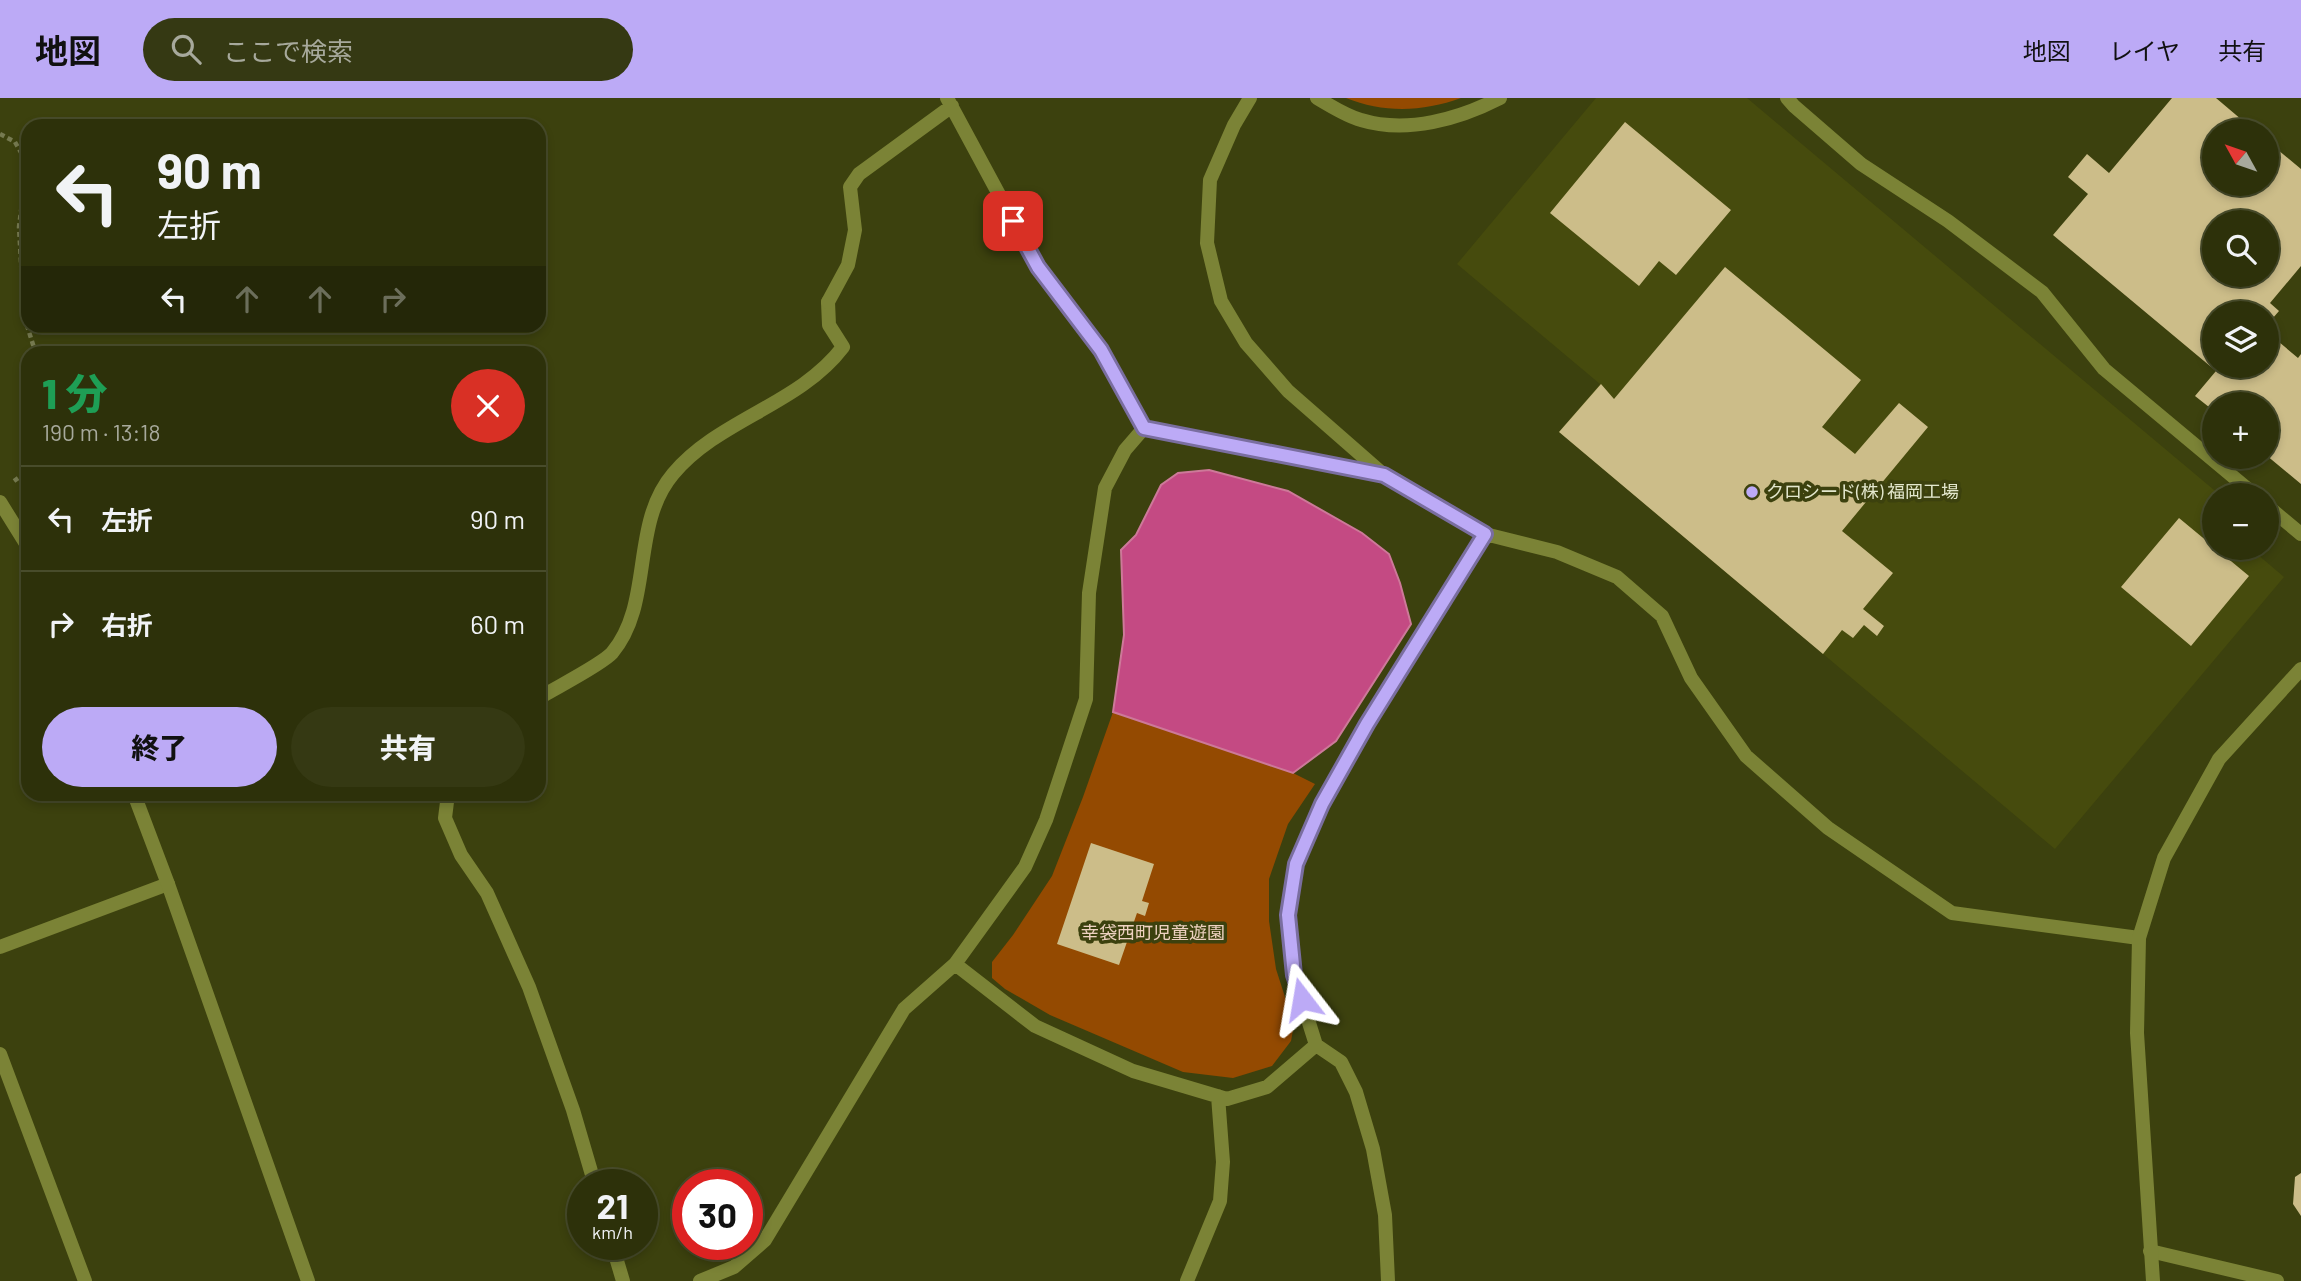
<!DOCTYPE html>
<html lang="ja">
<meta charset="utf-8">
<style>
:root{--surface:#2d310a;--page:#353913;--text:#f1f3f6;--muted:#a7a99c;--line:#484c2b;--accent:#bcaaf6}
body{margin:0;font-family:Barlow,"Noto Sans JP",sans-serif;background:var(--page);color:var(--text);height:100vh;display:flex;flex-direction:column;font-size:26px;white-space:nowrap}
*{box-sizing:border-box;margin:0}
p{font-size:23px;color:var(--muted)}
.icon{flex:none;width:38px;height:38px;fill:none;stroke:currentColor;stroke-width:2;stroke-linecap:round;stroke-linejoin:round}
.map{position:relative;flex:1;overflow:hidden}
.panel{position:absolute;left:21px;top:248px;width:525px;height:455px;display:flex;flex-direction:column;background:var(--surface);border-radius:21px;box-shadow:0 4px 10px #0003,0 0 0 2px var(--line)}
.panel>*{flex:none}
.top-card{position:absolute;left:21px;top:21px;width:525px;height:214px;border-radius:21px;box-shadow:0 4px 10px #0003,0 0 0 2px var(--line);background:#2d310a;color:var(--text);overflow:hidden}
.needle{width:46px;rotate:310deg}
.tools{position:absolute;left:2202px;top:21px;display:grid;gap:14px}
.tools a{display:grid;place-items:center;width:77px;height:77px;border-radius:50%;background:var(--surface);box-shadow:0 4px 10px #0003,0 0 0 2px var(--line);font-size:35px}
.speed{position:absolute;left:567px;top:1071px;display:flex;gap:14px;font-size:35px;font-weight:700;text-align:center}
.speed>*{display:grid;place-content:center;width:91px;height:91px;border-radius:50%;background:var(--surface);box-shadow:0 4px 10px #0003,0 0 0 2px var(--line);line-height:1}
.speed small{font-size:18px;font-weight:400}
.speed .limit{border:10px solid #d22;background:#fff;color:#111}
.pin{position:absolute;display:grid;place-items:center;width:60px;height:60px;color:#fff;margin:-30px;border-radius:14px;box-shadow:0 4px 10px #0006}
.me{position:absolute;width:77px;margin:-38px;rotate:346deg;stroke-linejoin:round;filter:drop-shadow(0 0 5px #0008)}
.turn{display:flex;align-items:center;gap:24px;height:147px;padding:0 21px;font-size:32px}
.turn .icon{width:91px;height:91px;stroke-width:2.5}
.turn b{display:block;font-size:49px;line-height:60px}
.lanes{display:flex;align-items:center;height:66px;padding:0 21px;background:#0003;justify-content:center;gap:35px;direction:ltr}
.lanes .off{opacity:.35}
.round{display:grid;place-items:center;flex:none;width:74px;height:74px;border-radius:37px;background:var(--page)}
.head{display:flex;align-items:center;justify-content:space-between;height:119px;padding:0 21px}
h1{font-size:42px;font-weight:800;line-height:52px;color:#1e9e55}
.button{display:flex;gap:14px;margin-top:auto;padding:14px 21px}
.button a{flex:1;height:80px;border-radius:42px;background:var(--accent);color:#111;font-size:28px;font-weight:800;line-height:80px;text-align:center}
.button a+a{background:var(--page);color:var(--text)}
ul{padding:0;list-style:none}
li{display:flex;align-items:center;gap:21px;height:105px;padding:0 21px;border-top:2px solid var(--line)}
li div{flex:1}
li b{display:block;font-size:26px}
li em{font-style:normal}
header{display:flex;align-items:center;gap:42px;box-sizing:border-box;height:98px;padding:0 35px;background:var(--accent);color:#111}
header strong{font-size:33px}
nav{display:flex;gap:38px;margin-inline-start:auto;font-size:24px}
.search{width:490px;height:63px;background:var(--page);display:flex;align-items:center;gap:18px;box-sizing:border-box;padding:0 24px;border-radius:38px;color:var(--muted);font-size:26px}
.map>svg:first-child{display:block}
</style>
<header>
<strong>地図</strong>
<div class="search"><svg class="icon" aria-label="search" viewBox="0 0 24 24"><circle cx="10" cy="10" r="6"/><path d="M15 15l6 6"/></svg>ここで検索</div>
<nav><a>地図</a><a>レイヤ</a><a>共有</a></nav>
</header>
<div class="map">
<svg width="2301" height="1183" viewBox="0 0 2301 1183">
<rect width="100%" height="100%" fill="#3c410e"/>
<path fill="#464b0d" d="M1596 0H1747L2220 397H2214V450H2250L2284 479 2055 751 1559 334 1600 286 1457 166Z"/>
<path fill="#944a01" d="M1346 0H1461C1423 14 1383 15 1346 0Z
M1113 614 1293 675 1315 686 1288 726 1269 781V823L1276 871 1294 927 1291 943 1272 968 1233 980 1183 974 1050 917 1005 891 992 880V864L1013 837 1052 778 1083 699Z"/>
<path fill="#c44a83" stroke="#cd7999" stroke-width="2" d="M1209 372 1288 393 1362 435 1389 456 1400 485 1411 526 1336 643 1293 675 1113 614 1124 537 1121 452 1136 437 1161 387 1178 375Z"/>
<path fill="#ccbd89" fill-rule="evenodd" d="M2172 0H2216L2255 33H2214V86H2266V42L2301 71V168L2270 205 2279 213 2266 228V215H2214V268H2266V233L2298 260 2301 256V386L2266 357V306H2214V313L2195 298 2216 273 2053 137 2088 96 2068 79 2087 56 2109 75ZM2214 124H2266V177H2214Z
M1625 24 1731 112 1676 177 1659 163 1639 188 1550 115Z
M1725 169 1861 282 1822 329 1855 356 1899 305 1928 329 1842 433 1893 475 1863 511 1884 528 1877 538 1864 527 1853 540 1842 532 1823 556 1559 334 1601 286 1614 301Z
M2179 420 2249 478 2191 548 2121 489Z
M1091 745 1154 766 1142 803 1149 805 1145 818 1137 815 1119 867 1057 846Z
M2301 1075V1118L2293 1106 2295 1079Z"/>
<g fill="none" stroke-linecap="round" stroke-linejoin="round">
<path stroke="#767a50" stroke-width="4.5" stroke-dasharray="5 3.5" stroke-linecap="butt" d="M0 36 15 44 27 65 19 129 24 218 36 256
M14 383 28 373"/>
<path stroke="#7b8336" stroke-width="14" d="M539 600C555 590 601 567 612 555 654 505 630 427 673 376 719 321 799 307 843 249L829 227 828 204"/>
<path stroke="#7b8336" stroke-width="14" d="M947 0 1038 169 1101 252 1144 330 1383 377
M1250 0 1234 27 1210 82 1207 145 1221 203 1246 245 1288 293 1384 377 1485 436 1557 454 1617 479 1662 518 1691 580 1746 658 1828 730 1952 815 2139 840
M1317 0C1331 8 1346 18 1361 22 1407 36 1459 21 1500 0
M1787 0 1794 8 1861 66 1948 123 2042 194 2104 271 2255 397
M828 204 848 167 855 132 850 89 859 76 952 8
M2266 407 2301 436
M448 696 445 720 461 757 487 795 529 889 573 1012 595 1087
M0 849 168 786
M955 866 1035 928 1133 973 1227 1001 1267 989 1316 947
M0 956 85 1183
M612 1146 623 1183
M2150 1153 2277 1183
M700 1183 734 1169 765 1142 904 911 955 866 1025 769 1046 722 1086 601 1089 495 1105 390 1125 352 1144 330
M1187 1183 1220 1103 1223 1064 1218 998
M1388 1183 1385 1117 1373 1051 1356 994 1341 964 1316 947 1294 877 1288 817 1296 766 1322 706 1367 626 1485 436"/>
<path stroke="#7b8336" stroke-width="14" d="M0 404 28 449
M134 696 168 786 308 1183
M2153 1183 2137 935 2139 840 2164 760 2219 661 2301 571"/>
</g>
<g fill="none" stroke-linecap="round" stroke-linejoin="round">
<defs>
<path id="route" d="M1013 123 1038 169 1101 252 1144 330 1384 377 1485 436 1367 626 1322 706 1296 766 1288 817 1294 877 1302 901"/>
</defs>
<use href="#route" stroke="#7a6ea0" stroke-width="18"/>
<use href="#route" stroke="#bcaaf6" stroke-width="12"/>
</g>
<circle fill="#bcaaf6" stroke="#3c410e" stroke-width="2.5" cx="1752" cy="394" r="7"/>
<g text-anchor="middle" stroke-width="7" stroke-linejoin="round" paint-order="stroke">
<g font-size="18" fill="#e3e7cd" stroke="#3c410e" text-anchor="start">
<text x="1766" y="400">クロシード(株) 福岡工場</text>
</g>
<g font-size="18" fill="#eed2c1" stroke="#3c410e">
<text x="1153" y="841">幸袋西町児童遊園</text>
</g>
</g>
</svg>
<div class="tools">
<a><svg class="needle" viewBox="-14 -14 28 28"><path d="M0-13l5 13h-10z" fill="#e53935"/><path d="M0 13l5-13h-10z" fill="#a7a99c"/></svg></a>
<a><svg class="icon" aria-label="search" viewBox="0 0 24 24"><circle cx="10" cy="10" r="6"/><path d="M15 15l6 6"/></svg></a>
<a><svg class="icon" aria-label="layers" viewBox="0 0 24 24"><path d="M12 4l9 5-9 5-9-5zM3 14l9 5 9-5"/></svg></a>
<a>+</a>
<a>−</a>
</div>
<div class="speed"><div>21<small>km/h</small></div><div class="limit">30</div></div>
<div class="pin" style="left:1013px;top:123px;background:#d93025"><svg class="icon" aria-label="arrive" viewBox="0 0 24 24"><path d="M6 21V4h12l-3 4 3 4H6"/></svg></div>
<svg class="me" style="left:1302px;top:901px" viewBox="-20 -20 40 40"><path d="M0-17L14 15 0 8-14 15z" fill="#bcaaf6" stroke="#fff" stroke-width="4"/></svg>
<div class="top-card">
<div class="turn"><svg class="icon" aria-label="left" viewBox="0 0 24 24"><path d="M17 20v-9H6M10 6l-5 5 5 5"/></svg><div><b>90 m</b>左折</div></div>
<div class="lanes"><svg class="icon" aria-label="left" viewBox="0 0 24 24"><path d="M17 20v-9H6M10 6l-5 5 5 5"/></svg><svg class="icon off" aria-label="ahead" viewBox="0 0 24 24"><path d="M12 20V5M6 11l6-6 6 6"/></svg><svg class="icon off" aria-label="ahead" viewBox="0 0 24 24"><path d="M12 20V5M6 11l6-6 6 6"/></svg><svg class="icon off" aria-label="right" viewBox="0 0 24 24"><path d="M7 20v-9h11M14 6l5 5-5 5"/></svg></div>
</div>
<section class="panel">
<div class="head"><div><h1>1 分</h1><p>190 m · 13:18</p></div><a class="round" style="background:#d93025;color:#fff"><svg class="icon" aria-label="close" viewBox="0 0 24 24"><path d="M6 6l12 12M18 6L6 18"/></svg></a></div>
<ul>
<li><svg class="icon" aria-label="left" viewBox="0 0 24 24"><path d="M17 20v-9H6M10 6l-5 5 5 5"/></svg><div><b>左折</b></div><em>90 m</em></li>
<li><svg class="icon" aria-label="right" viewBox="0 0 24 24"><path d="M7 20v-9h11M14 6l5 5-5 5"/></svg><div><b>右折</b></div><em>60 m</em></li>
</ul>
<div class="button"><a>終了</a><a>共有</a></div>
</section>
</div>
